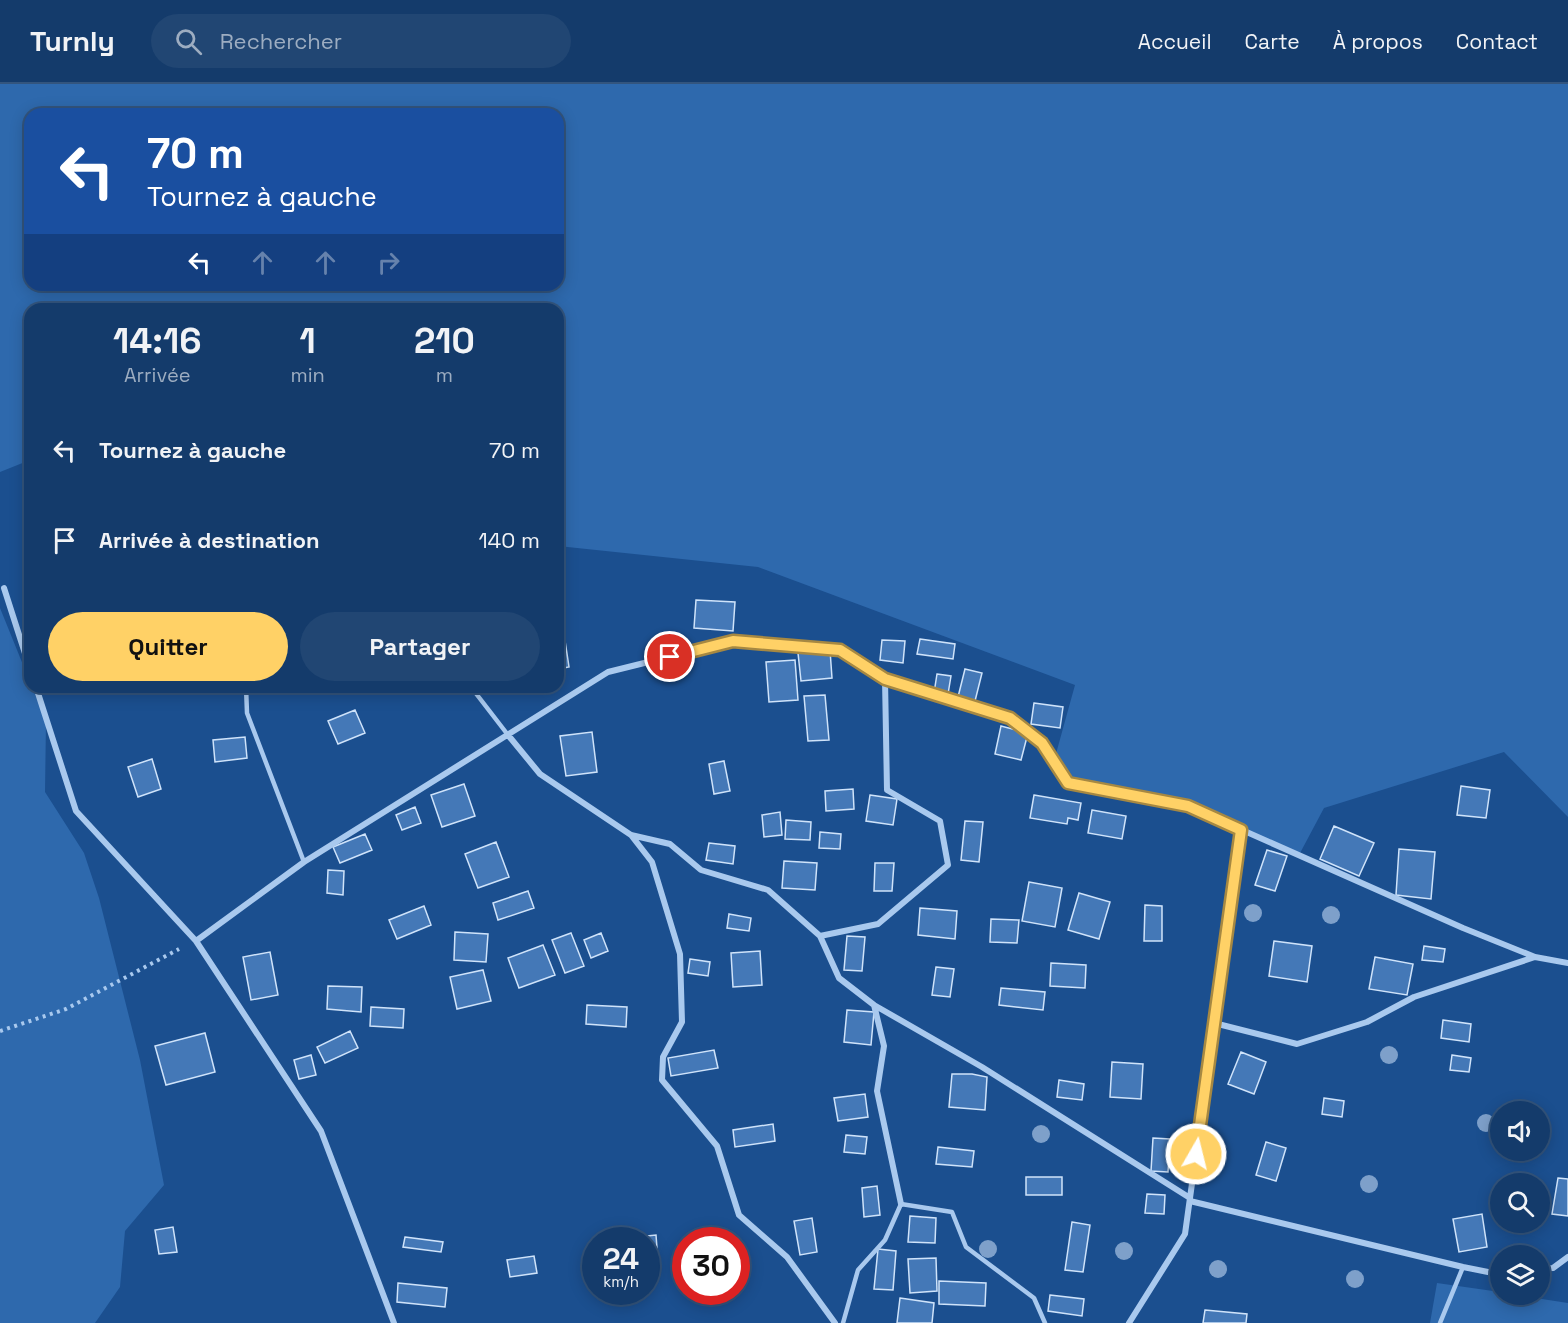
<!DOCTYPE html>
<html lang="fr">
<meta charset="utf-8">
<style>
:root{--surface:#143b6b;--page:#214673;--text:#f1f3f6;--muted:#9dadc1;--line:#33557e;--accent:#ffd166}
body{margin:0;font-family:"Space Grotesk",sans-serif;background:var(--page);color:var(--text);height:100vh;display:flex;flex-direction:column;font-size:22px;white-space:nowrap}
*{box-sizing:border-box;margin:0}
p{font-size:20px;color:var(--muted)}
.icon{flex:none;width:33px;height:33px;fill:none;stroke:currentColor;stroke-width:2;stroke-linecap:round;stroke-linejoin:round}
.map{position:relative;flex:1;overflow:hidden}
.side{position:absolute;left:24px;top:219px;width:540px;height:390px;display:flex;flex-direction:column;background:var(--surface);border-radius:18px;box-shadow:0 3px 15px #0003,0 0 0 2px var(--line)}
.side>*{flex:none}
.top-card{position:absolute;left:24px;top:24px;width:540px;height:183px;border-radius:18px;box-shadow:0 3px 15px #0003,0 0 0 2px var(--line);background:#1a4fa0;color:#fff;overflow:hidden}
.controls{position:absolute;left:1490px;top:1017px;display:grid;gap:12px}
.controls a{display:grid;place-items:center;width:60px;height:60px;border-radius:50%;background:var(--surface);box-shadow:0 3px 15px #0003,0 0 0 2px var(--line);font-size:30px}
.speed{position:absolute;left:582px;top:1143px;display:flex;gap:12px;font-size:30px;font-weight:700;text-align:center}
.speed>*{display:grid;place-content:center;width:78px;height:78px;border-radius:50%;background:var(--surface);box-shadow:0 3px 15px #0003,0 0 0 2px var(--line);line-height:1}
.speed small{font-size:15px;font-weight:400}
.speed .limit{border:9px solid #d22;background:#fff;color:#111}
.pin{position:absolute;display:grid;place-items:center;width:51px;height:51px;color:#fff;margin:-26px;border:3px solid #fff;border-radius:50%;box-shadow:0 2px 6px #0007}
.me{position:absolute;width:66px;margin:-33px;rotate:8deg;stroke-linejoin:round;filter:drop-shadow(0 0 4px #0008)}
.turn{display:flex;align-items:center;gap:21px;height:126px;padding:0 24px;font-size:27px}
.turn .icon{width:78px;height:78px;stroke-width:2.5}
.turn b{display:block;font-size:42px;line-height:51px}
.lanes{display:flex;align-items:center;height:57px;padding:0 24px;background:#0003;justify-content:center;gap:30px;direction:ltr}
.lanes .off{opacity:.35}
.eta{display:flex;justify-content:space-evenly;align-items:center;height:102px;text-align:center}
.eta b{font-size:36px;font-weight:600;line-height:42px}
.button{display:flex;gap:12px;margin-top:auto;padding:12px 24px}
.button a{flex:1;height:69px;border-radius:36px;background:var(--accent);color:#111;font-size:24px;font-weight:600;line-height:69px;text-align:center}
.button a+a{background:var(--page);color:var(--text)}
ul{padding:0;list-style:none}
li{display:flex;align-items:center;gap:18px;height:90px;padding:0 24px}
li div{flex:1}
li b{display:block;font-size:22px}
li em{font-style:normal}
header{display:flex;align-items:center;gap:36px;box-sizing:border-box;height:84px;padding:0 30px;background:var(--surface);border-bottom:2px solid var(--line)}
header strong{font-size:28px}
nav{display:flex;gap:33px;margin-inline-start:auto;font-size:21px}
.search{width:420px;height:54px;background:var(--page);display:flex;align-items:center;gap:15px;box-sizing:border-box;padding:0 21px;border-radius:33px;color:var(--muted);font-size:22px}
.map>svg:first-child{display:block}
</style>
<header>
<strong>Turnly</strong>
<div class="search"><svg class="icon" aria-label="search" viewBox="0 0 24 24"><circle cx="10" cy="10" r="6"/><path d="M15 15l6 6"/></svg>Rechercher</div>
<nav><a>Accueil</a><a>Carte</a><a>À propos</a><a>Contact</a></nav>
</header>
<div class="map">
<svg width="1568" height="1239" viewBox="0 0 1568 1239">
<rect width="100%" height="100%" fill="#1b4f8f"/>
<path fill="#2e69ad" fill-rule="evenodd" d="M0 0H1568V733L1504 668 1324 724 1299 771 1188 722 1068 699 1054 677 1075 601 758 483 558 462V225H30V379L25 378 0 388ZM30 30H558V201H30Z
M0 524 30 598V603H32L46 637 45 708 84 769 99 814 140 976 164 1101 125 1147 120 1203 95 1239H0Z
M1437 1199 1500 1208V1210L1515 1211 1568 1219V1239H1430Z"/>
<path fill="#4478b7" stroke="#cfe3fa" stroke-width="1.5" d="M696 516 735 518 733 547 694 544Z
M564 550 569 583 558 585V551Z
M920 555 955 560 953 575 917 570Z
M882 556 905 557 903 579 880 576Z
M830 566 832 594 801 597 798 569Z
M795 576 798 616 769 618 766 578Z
M965 585 982 589 974 621 957 617Z
M937 590 951 592 948 610 934 609Z
M825 611 829 656 808 657 804 612Z
M1034 619 1063 623 1060 644 1031 640Z
M355 626 365 649 338 660 328 637Z
M1001 642 1028 649 1021 676 995 670Z
M592 648 597 688 566 692 560 652Z
M245 653 247 674 215 678 213 656Z
M152 675 161 705 138 713 128 683Z
M724 677 730 707 714 710 709 680Z
M464 700 475 732 442 743 431 711Z
M1461 702 1490 706 1486 734 1457 731Z
M853 705 854 725 826 727 825 707Z
M870 711 897 715 893 741 866 737Z
M1034 711 1081 719 1078 736 1068 734 1067 740 1030 734Z
M415 723 421 739 402 746 396 731Z
M1092 726 1126 732 1122 755 1088 749Z
M780 728 782 751 764 753 762 731Z
M786 736 811 738 810 756 785 755Z
M965 737 983 738 979 778 961 776Z
M1334 742 1374 759 1359 792 1320 775Z
M820 748 841 750 840 765 819 764Z
M365 750 372 766 340 779 333 763Z
M496 758 509 793 478 804 465 770Z
M709 759 735 762 733 780 706 776Z
M1399 765 1435 768 1431 815 1396 811Z
M1267 766 1287 772 1275 807 1255 801Z
M784 777 817 779 815 806 782 804Z
M875 779H894L892 807H874Z
M328 786 344 787 343 811 327 809Z
M1029 798 1062 804 1055 843 1022 837Z
M528 807 534 824 498 836 493 819Z
M1079 809 1110 818 1099 855 1068 846Z
M1145 821 1162 822V857H1144Z
M424 822 431 841 397 855 389 836Z
M920 824 957 827 955 855 918 851Z
M729 830 751 834 749 847 727 844Z
M991 835 1019 836 1017 859 990 858Z
M455 848 488 850 486 878 454 876Z
M571 849 584 882 565 889 552 856Z
M601 849 608 867 591 874 584 856Z
M847 852 865 853 862 887 844 886Z
M1274 857 1312 862 1307 898 1269 892Z
M543 861 555 891 519 904 508 874Z
M1424 862 1445 865 1443 878 1422 876Z
M760 867 762 901 733 903 731 869Z
M270 868 278 911 251 916 243 873Z
M1375 873 1413 880 1407 911 1369 905Z
M690 875 710 878 708 892 688 889Z
M1051 879 1086 881 1085 904 1050 902Z
M936 883 954 885 950 913 932 911Z
M483 886 491 917 457 925 450 893Z
M328 902 362 903 361 928 327 925Z
M1001 904 1045 908 1043 926 999 921Z
M587 921 627 923 626 943 586 940Z
M371 923 404 925 403 944 370 942Z
M847 926 874 928 871 961 844 958Z
M1443 936 1471 940 1469 958 1441 954Z
M350 947 358 964 325 979 317 963Z
M205 949 215 988 166 1001 155 962Z
M714 966 718 984 671 992 668 974Z
M1241 968 1266 978 1254 1010 1228 1000Z
M311 971 316 991 299 995 294 976Z
M1452 971 1471 974 1469 988 1450 986Z
M1112 978 1143 980 1141 1015 1110 1013Z
M952 990H972L987 993 985 1026 949 1023Z
M1059 996 1084 1000 1082 1016 1057 1013Z
M865 1010 868 1033 838 1037 834 1014Z
M1324 1014 1344 1017 1342 1033 1322 1030Z
M773 1040 775 1057 735 1063 733 1046Z
M846 1051 867 1053 865 1070 844 1068Z
M1153 1054 1170 1055 1168 1088 1151 1087Z
M1266 1058 1286 1064 1276 1097 1256 1091Z
M938 1063 974 1067 972 1083 936 1080Z
M1026 1093H1062V1111H1026Z
M1558 1094 1568 1095V1132L1552 1130Z
M877 1102 880 1131 864 1133 862 1104Z
M1147 1110 1165 1111 1164 1130 1145 1129Z
M1482 1130 1487 1163 1459 1168 1453 1135Z
M910 1132 936 1134 935 1159 908 1158Z
M812 1134 817 1168 800 1171 794 1137Z
M1072 1138 1090 1141 1083 1188 1065 1186Z
M173 1143 177 1168 159 1170 155 1146Z
M656 1151 658 1177 646 1178V1156H637V1153Z
M405 1153 443 1158 441 1168 403 1163Z
M686 1165V1200H683L678 1166Z
M878 1165 896 1167 893 1206 874 1205Z
M534 1172 537 1189 510 1193 507 1176Z
M936 1174 937 1207 910 1209 908 1175Z
M939 1197 986 1199 985 1222 939 1220Z
M398 1199 447 1204 445 1223 397 1218Z
M1050 1211 1084 1215 1082 1232 1048 1227Z
M900 1214 934 1219 932 1239H897Z
M1205 1226 1247 1230 1246 1239H1203Z"/>
<g fill="none" stroke-linecap="round" stroke-linejoin="round">
<path stroke="#a9c9ee" stroke-width="4" stroke-dasharray="3 4.5" stroke-linecap="butt" d="M0 947 66 925 179 865"/>
<path stroke="#a9c9ee" stroke-width="4.5" d="M246 603 247 629 304 778
M471 603 508 651
M843 1239 858 1186 885 1156 901 1120 952 1128 966 1163 1034 1214 1045 1239
M1440 1239 1463 1183"/>
<path stroke="#a9c9ee" stroke-width="6" d="M4 504 30 585
M36 603 76 727 196 857 321 1047 394 1239
M508 651 540 690 631 751 670 760 701 786 768 806 820 852 878 840 948 781 940 737 887 706 885 595
M631 751 652 778 680 870 682 938 663 973 662 996 717 1062 739 1131 787 1173 835 1239
M820 852 839 894 874 921 884 962 877 1007 901 1120
M196 857 304 778 608 588 733 557 840 566 885 595 1010 634 1042 659 1068 699 1188 722 1463 844 1535 873
M874 921 982 983 1190 1114
M1214 939 1297 960 1367 938 1414 913 1535 873 1568 879
M1190 1117 1463 1183 1493 1189H1500
M1539 1185 1553 1184 1568 1173
M1129 1239 1185 1150 1241 746"/>
</g>
<g fill="#7ea0ca">
<circle cx="1253" cy="829" r="9"/>
<circle cx="1331" cy="831" r="9"/>
<circle cx="1389" cy="971" r="9"/>
<circle cx="1486" cy="1039" r="9"/>
<circle cx="1041" cy="1050" r="9"/>
<circle cx="1369" cy="1100" r="9"/>
<circle cx="988" cy="1165" r="9"/>
<circle cx="1124" cy="1167" r="9"/>
<circle cx="1218" cy="1185" r="9"/>
<circle cx="1355" cy="1195" r="9"/>
</g>
<g fill="none" stroke-linecap="round" stroke-linejoin="round">
<defs>
<path id="route" d="M670 573 733 557 840 566 885 595 1010 634 1042 659 1068 699 1188 722 1241 746 1196 1070"/>
</defs>
<use href="#route" stroke="#a68842" stroke-width="15"/>
<use href="#route" stroke="#ffd166" stroke-width="10"/>
</g>
</svg>
<div class="controls">
<a><svg class="icon" aria-label="sound" viewBox="0 0 24 24"><path d="M4 9h4l5-4v14l-5-4H4zM17 9q2 3 0 6"/></svg></a>
<a><svg class="icon" aria-label="search" viewBox="0 0 24 24"><circle cx="10" cy="10" r="6"/><path d="M15 15l6 6"/></svg></a>
<a><svg class="icon" aria-label="layers" viewBox="0 0 24 24"><path d="M12 4l9 5-9 5-9-5zM3 14l9 5 9-5"/></svg></a>
</div>
<div class="speed"><div>24<small>km/h</small></div><div class="limit">30</div></div>
<div class="pin" style="left:670px;top:573px;background:#d93025"><svg class="icon" aria-label="arrive" viewBox="0 0 24 24"><path d="M6 21V4h12l-3 4 3 4H6"/></svg></div>
<svg class="me" style="left:1196px;top:1070px" viewBox="-20 -20 40 40"><circle r="17" fill="#ffd166" stroke="#fff" stroke-width="3"/><path d="M0-11L8 9 0 5-8 9z" fill="#fff"/></svg>
<div class="top-card">
<div class="turn"><svg class="icon" aria-label="left" viewBox="0 0 24 24"><path d="M17 20v-9H6M10 6l-5 5 5 5"/></svg><div><b>70 m</b>Tournez à gauche</div></div>
<div class="lanes"><svg class="icon" aria-label="left" viewBox="0 0 24 24"><path d="M17 20v-9H6M10 6l-5 5 5 5"/></svg><svg class="icon off" aria-label="ahead" viewBox="0 0 24 24"><path d="M12 20V5M6 11l6-6 6 6"/></svg><svg class="icon off" aria-label="ahead" viewBox="0 0 24 24"><path d="M12 20V5M6 11l6-6 6 6"/></svg><svg class="icon off" aria-label="right" viewBox="0 0 24 24"><path d="M7 20v-9h11M14 6l5 5-5 5"/></svg></div>
</div>
<section class="side">
<div class="eta">
<div><b>14:16</b><p>Arrivée</p></div>
<div><b>1</b><p>min</p></div>
<div><b>210</b><p>m</p></div>
</div>
<ul>
<li><svg class="icon" aria-label="left" viewBox="0 0 24 24"><path d="M17 20v-9H6M10 6l-5 5 5 5"/></svg><div><b>Tournez à gauche</b></div><em>70 m</em></li>
<li><svg class="icon" aria-label="arrive" viewBox="0 0 24 24"><path d="M6 21V4h12l-3 4 3 4H6"/></svg><div><b>Arrivée à destination</b></div><em>140 m</em></li>
</ul>
<div class="button"><a>Quitter</a><a>Partager</a></div>
</section>
</div>
